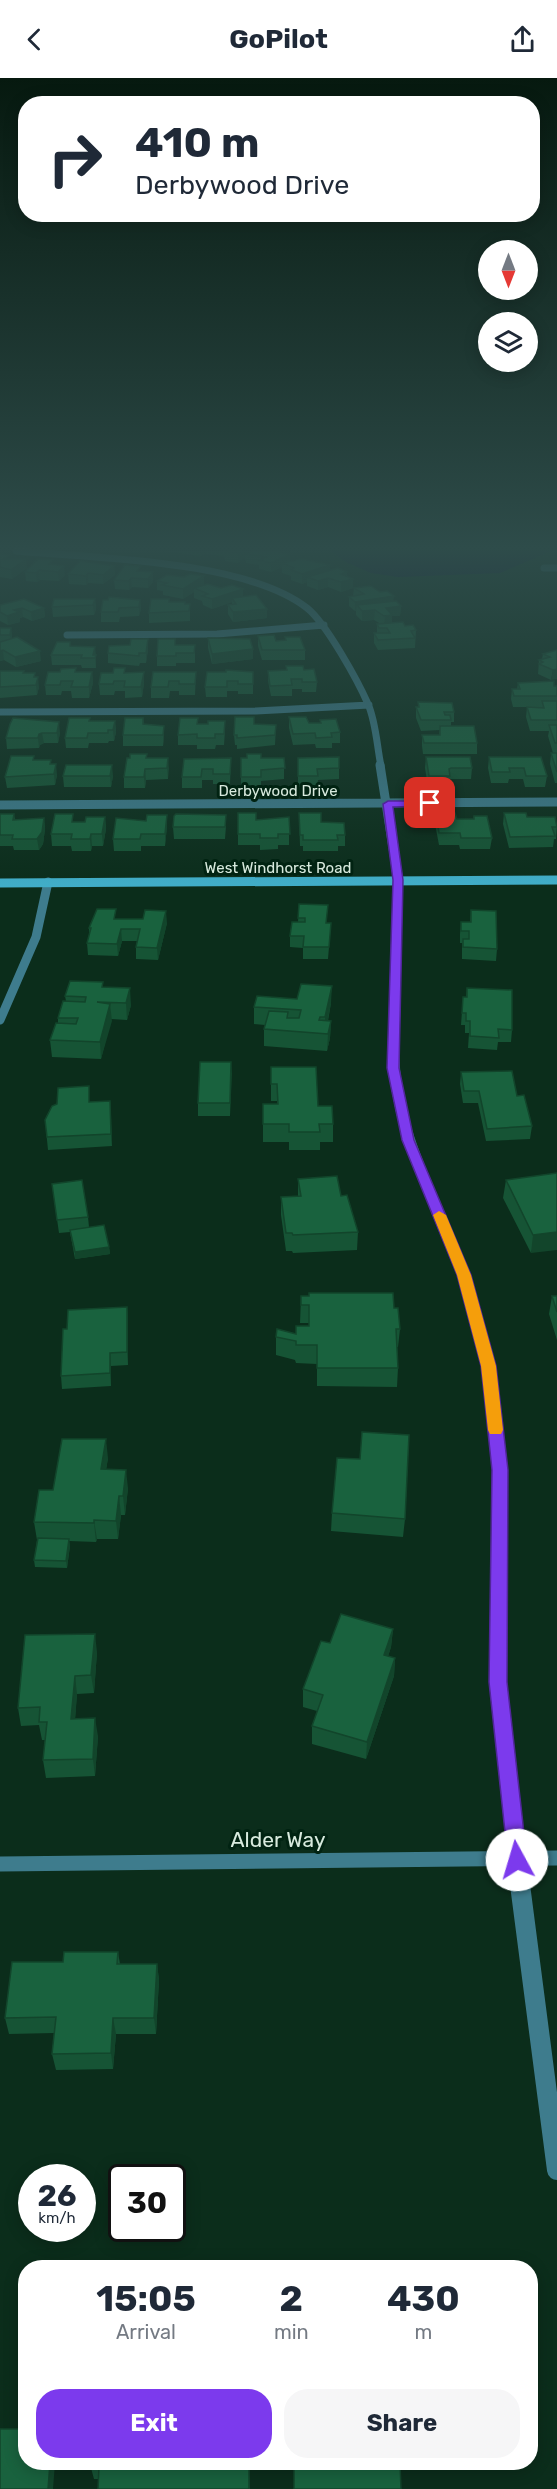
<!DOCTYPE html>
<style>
:root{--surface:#fff;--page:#f6f6f7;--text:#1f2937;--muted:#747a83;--accent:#7c3aed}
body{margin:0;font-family:Rubik,sans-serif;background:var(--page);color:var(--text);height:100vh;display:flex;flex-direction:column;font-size:22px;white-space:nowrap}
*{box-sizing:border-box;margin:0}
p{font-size:20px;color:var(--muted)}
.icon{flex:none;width:33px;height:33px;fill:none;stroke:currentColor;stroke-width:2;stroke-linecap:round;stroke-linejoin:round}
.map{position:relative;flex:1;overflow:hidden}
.sheet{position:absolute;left:18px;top:2182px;width:520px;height:210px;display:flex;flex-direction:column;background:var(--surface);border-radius:24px;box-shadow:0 3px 15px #0003}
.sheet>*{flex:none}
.hud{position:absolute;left:18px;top:18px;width:522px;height:126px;border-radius:24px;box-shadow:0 3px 15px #0003;background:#fff;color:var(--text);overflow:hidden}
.needle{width:39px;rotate:180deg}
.buttons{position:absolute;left:478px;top:162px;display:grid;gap:12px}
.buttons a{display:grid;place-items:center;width:60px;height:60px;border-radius:50%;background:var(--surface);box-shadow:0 3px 15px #0003;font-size:30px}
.speed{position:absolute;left:18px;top:2086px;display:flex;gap:12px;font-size:30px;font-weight:700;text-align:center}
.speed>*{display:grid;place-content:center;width:78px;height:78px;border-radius:50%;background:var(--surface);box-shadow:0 3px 15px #0003;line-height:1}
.speed small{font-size:15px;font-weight:400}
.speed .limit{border:3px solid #111;border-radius:9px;background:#fff;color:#111}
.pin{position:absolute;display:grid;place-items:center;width:51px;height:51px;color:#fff;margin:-26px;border-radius:12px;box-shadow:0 3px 9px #0006}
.me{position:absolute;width:66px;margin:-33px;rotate:354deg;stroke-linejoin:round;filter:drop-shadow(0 0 4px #0008)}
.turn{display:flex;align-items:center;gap:21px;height:126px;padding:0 18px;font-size:27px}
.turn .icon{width:78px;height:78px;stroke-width:2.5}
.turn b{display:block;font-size:42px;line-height:51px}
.eta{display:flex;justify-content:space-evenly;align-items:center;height:102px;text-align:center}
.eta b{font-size:36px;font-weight:700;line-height:42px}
.action{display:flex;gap:12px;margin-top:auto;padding:12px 18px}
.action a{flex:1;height:69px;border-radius:24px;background:var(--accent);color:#fff;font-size:24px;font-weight:700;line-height:69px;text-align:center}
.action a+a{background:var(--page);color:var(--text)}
header{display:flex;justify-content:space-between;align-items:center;height:78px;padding:0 18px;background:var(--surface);font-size:27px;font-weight:700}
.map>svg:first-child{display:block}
</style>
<header><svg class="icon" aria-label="back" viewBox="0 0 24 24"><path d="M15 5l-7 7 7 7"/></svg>GoPilot<svg class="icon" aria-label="share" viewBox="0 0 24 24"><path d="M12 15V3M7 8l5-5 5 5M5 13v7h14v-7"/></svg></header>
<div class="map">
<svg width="557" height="2411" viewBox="0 0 557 2411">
<rect width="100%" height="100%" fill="#0b2d1b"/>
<path fill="#0a0436" d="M331 473H551L500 495 398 499 371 495 346 484Z"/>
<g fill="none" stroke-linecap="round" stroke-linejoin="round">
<path stroke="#3e7c8d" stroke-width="7" d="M16 473C94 480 246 482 307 530 326 545 358 603 368 626 376 644 377 669 381 688
M544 490H557
M67 557 217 556 324 547
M0 634 256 633 369 627"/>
<path stroke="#3e7c8d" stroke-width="9" d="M380 687 398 802 394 967
M0 727 557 724
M0 942 36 859 48 804"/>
<path stroke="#3e7c8d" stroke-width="11" d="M394 966C391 1049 436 1120 463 1196 479 1238 489 1285 493 1330"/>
<path stroke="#3e7c8d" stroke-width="15" d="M493 1328 500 1392 498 1604 519 1800
M0 1786 557 1780"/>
<path stroke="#3e7c8d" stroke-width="20" d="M519 1799 557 2092"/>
<path stroke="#41aec9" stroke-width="9" d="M0 805 557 802"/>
</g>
<path fill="#165435" d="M165 473H284V475L290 476V484L330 492 353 501V510L341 514 328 509 318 512 307 508V504L302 506 291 502V498L282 495V489L271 494 259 491V487L246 485 245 479 238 485 225 483 224 478 205 476 200 478Z
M0 476 10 481 27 490 12 501 0 499Z
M53 486 65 497 59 503 40 502 37 504 26 503 25 494Z
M114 488 115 497 103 506 88 505 86 507 69 506 68 496Z
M141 493 153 504 148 510 132 509 129 512 115 511 114 502Z
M157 503 204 507 221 510 243 511V518L267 540 233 544 228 536V527L232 526V524L212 531 203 527 202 523 194 520V514L183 521 163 517V513L157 512Z
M354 510 393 524 401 528 400 538H392V545L405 548 416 552 415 570 378 572 374 565V555H377V546H381L374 542 362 543 356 537V533H355L349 528V519L353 518Z
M95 521 96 531 94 537 53 539 52 529Z
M169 521V524L190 526V543L149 545V535Z
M140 522 141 531 139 538 120 539 119 544H101V534Z
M0 527 44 530 45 539 32 543 23 539 20 540V544L8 547 0 543Z
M0 550H11L12 561 41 583 16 589 4 582 0 583Z
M258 558 276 563 285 562V559L305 572V582H262L258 568Z
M208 560 253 571V581L212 586 208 570Z
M176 567H195V585H176V588H157V578Z
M71 568 95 569 96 587V590H82L81 587H52L51 577Z
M148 571 146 585H140L139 588 108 585V575Z
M557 572 551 602 538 596 539 582 542 581 543 576Z
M286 588 304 592 317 604 316 614H302V611H292V618H271L268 603V593L286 592Z
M0 593H24V595L39 609 37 617 0 620Z
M76 594H92L93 605 89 620H72L71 613H62L61 617H46L45 607Z
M144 594V605L142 619 125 620V613H115L114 617H100L99 606 125 595Z
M196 594 195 617H179V613H170L169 620H151V609Z
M253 594V616H238V613H227V619H206L205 609Z
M518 605 557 608V705H555L550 686 551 675H553L548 658 549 653H530L526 639 527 629H513L511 621 512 611H517Z
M418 624 454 634V644H451V648L477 665V676H423L422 668V657H439L440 652 421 653 416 640V629H418Z
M289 639 309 645H320V642L340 654V665H332V670H316L315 666 293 667 289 650Z
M143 640 144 646 164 658 163 668H123V657Z
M90 643H115L116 654 114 663H109L108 665H89L88 670H66L65 660Z
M10 646 60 655 58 665H44L40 667 39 670 7 671 6 660Z
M198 646 225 653 224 667H216L215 671H197V667H178V657Z
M254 646 276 647 275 667 237 671V667H235L234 657Z
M147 676V680H168V701L146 702 145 710H124V699L130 680Z
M34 678V682L51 686 57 697 55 707 7 710 5 699Z
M426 679 472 690 471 701H450L449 709H428L425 690Z
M489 679 547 698 545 709H525L523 701H509L508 705H491L488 690Z
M231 680 230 706H213V702H202V710H182V699Z
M241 680H284V701L261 703V710H241Z
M298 680 339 690V701L318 702 317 709H298Z
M63 698H113L111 709H64Z
M299 735 321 744 345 757V768H338V773H303V768H300Z
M436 735 457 741H473L474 738 492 760 490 771H460L459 767H439L435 746Z
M504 735 527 739 557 747 556 761H554L553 769 509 770 503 746Z
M0 736H14L15 742 44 740 45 751 43 766 39 772H14L13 768H0Z
M105 739 106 751 103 768H92L91 773H72L71 768H52L51 756 74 744H85Z
M289 739V767H278V771L260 772V767H238V756L256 742Z
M167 748 165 768H141V773H114L113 761Z
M226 748 225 761H174L173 749Z
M299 826 327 845H331L328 881H303V870L290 869V858L298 844Z
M471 832 497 871 496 883 462 881V865H460V856L461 844H470Z
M117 841 167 845 158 882 136 881V869L137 863H122L118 878 88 877 87 865 89 857V850Z
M103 904V909L131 927 127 942 111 941 101 981 52 979 50 962 58 945V940L66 923 65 918Z
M467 910 512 952 511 964H498L497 972 468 970 469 955H465V947H461L463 919H466Z
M297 921 331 925 328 943H331L330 960 327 973 264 968V951L265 947 254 946V929Z
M231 984 230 1038H198V1025Z
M271 989 318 1028 333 1046V1064H320V1072H289V1064H263V1026H277V1023H271Z
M461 994 517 1018 532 1048 530 1061 486 1063 478 1025H463L460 1006Z
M110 1023 112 1068 48 1072 45 1042 90 1024Z
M557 1095 531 1175 503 1120 506 1102Z
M298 1101 341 1118 358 1154 357 1172 293 1175 292 1173H286L281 1137V1119L298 1118Z
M52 1106 88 1139 89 1149 109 1169 110 1176 75 1181 70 1154 59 1155Z
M301 1218 394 1230 400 1251 398 1269H397L398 1290 397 1309 317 1308V1286L296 1285 295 1282 276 1277V1259L296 1255 309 1248V1245H300Z
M552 1218H557V1262L549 1236Z
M127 1229 128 1242V1287L111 1288V1308L62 1311 61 1298 67 1251Z
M108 1380 106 1392 128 1410 125 1437H121L118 1461H97L96 1464 69 1463 70 1468 67 1490 35 1489 34 1482 37 1462 34 1444 53 1412Z
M360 1381 405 1441 403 1459 331 1453 332 1435Z
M393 1551 391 1569 388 1578 395 1580 394 1598 366 1681 312 1666V1648L317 1633 303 1629V1611L330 1565Z
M97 1574 94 1615 77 1616 75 1640 98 1658 95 1698 46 1700 43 1682 45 1662H42L39 1647 21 1648 18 1630Z
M118 1874 120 1886H157L159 1902 156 1956H116L113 1991 56 1992 52 1976 54 1955 9 1956 5 1940 63 1884Z
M91 2385H249L250 2411H98L99 2401H94L91 2390Z"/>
<path fill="#12452b" d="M200 473H205V476L200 478Z
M242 473H252V475L245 476V479L238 485V475Z
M281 473H284V479L290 476V486L282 485V489L271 494V485L279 474Z
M26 481 27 490 12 501 11 492Z
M330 487V496L307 499V504L302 506V496Z
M64 488 65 497 59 503 58 494Z
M114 488 115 497 103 506V497Z
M39 492 40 502 37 504 36 495Z
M153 494V504L148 510V501Z
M347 494V503L353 501V510L341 514V496Z
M88 495V505L86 507V498Z
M204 498V508L194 510V514L183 521V511Z
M131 500 132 509 129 512V503Z
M328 500V509L318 512V503Z
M243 511V521L232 520V524L212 531V521Z
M394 518 393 528 357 527 356 533H355V524Z
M95 521 96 531 94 537 93 527Z
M140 522 141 531 139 538V529Z
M401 528 400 538H392V547L384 548 386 530Z
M22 530 23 539 20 540V544L8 547 7 538 14 532Z
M44 530 45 539 32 543 31 534Z
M267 531V540L233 544V534Z
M375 532 374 542 362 543V533Z
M11 550 12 560 11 567 10 557Z
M148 561V571L146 585V575Z
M95 569 96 587V590L95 580 93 577Z
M253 571V581L212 586V576Z
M3 572 4 582 0 583V573Z
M40 573 41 583 16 589 15 579Z
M557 591V601L551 602 553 592Z
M92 594 93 605 89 620V609Z
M144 594V605L142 619 141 609Z
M38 599 39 609 37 617 36 607Z
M115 643 116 654 114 663 113 652Z
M59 644 60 655 58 665 57 655Z
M164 648V658L163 668V657Z
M42 655 44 665 40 667 39 670 38 660 39 656Z
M168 680 169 691 168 701 167 690Z
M56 686 57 697 55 707 54 696Z
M112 687 113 698 111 709 110 698Z
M145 691 146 702 145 710 144 699Z
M167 737V748L165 768V756Z
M105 739 106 751 103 768 102 756Z
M44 740 45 751 43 766 39 772 37 761Z
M91 756 92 768 91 773 90 761Z
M166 833 167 845 158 882 157 870Z
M121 851 122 863 118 878 117 866Z
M332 908 331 925 325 956V939Z
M130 910 131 927 127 942 126 925Z
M110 926 112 943 101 981 100 964Z
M331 943 330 960 327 973 328 956Z
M231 984 232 996 230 1038V1025Z
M110 1023 111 1036 112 1068 111 1056Z
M557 1154V1172L531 1175 533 1157Z
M109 1169 110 1176 75 1181V1174Z
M127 1229 128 1242V1287L127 1274Z
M110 1275 111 1288V1308L110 1295Z
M106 1361 108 1380 103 1410 101 1391Z
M126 1392 128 1410 125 1437 123 1418Z
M119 1418 121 1437 118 1461 116 1443Z
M94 1442 97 1461 96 1464 94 1445Z
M69 1461 70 1468 67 1490 66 1483Z
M393 1551 391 1569 383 1595 384 1577Z
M95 1556 97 1574 94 1615 91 1597Z
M395 1580 394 1598 366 1681 367 1664Z
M75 1598 77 1616 74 1658 71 1641Z
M95 1640 98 1658 95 1698 93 1681Z
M157 1886 159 1902 156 1956 154 1940Z
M113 1940 116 1956 113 1991 111 1975Z
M50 2385H55L53 2411H48Z"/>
<path fill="#19623e" stroke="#12452b" stroke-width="1.5" d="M224 473H242L238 475Z
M253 473H281L279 474 290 476 271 485 259 482 267 479 245 476Z
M0 476 10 477 3 481H26L11 492 0 489Z
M38 481 53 482 49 486 64 488 58 494 39 492 36 495 25 494Z
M302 481 330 487 302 496 291 492 294 490 282 485Z
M80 483 114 488 103 497 88 495 86 498 68 496Z
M125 487 141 488 137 493 153 494 148 501 131 500 129 503 114 502Z
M338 490 347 494 341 496 353 501 341 504 328 500 318 503 307 499Z
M190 496 204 498 183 511 162 507 167 505 157 503 167 497 184 499Z
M208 506 221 510 232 507 243 511 212 521 202 518 208 516 194 510Z
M371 508 380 514 387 513 394 518 355 524 349 519 364 516 354 510Z
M256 517 267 531 233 534 228 527 236 526 232 520Z
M109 519 140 522 139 529 119 530 118 534H101L103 522H108Z
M24 521 44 530 31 534 22 530 14 532 19 534 7 538 0 534V527Z
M54 521H95L93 527 52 529Z
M151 521H169V524H185V526H190L189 533 149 535Z
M396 523 401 528 386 530 392 537 384 538 375 532 362 533 357 527Z
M403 544 405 548 413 547 416 552 411 553 415 560 378 562 374 555H390L387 550H379L377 546Z
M0 550H11L10 557H0Z
M274 557 276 563 286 562 285 559H300L305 572H262L258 558Z
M17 559 40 573 15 579 3 572 0 573V564Z
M208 560 250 561 253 571 212 576Z
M131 561H148L146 575H139V578L108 575 109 568 130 567Z
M158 561H175V567H195L194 575H176V578H157Z
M57 564H70V568L95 569 93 577H96L95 580H81L82 577H51Z
M557 572V591L553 592 539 586 543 584 539 582 550 579 543 576Z
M286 588H303L304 592 314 591 317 604H302V601H291L292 607 270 608 268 593 287 592Z
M76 590 75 594H92L89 609H71L73 603H61L60 607H45L48 594H60L61 591Z
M114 590H125L124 595 144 594 141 609H124L125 603H114L113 606H99L101 595H113Z
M226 592 253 594V606H238V603H227V609H205L207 594H226Z
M0 593H24L23 595H35L34 599H38L36 607 0 609Z
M153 594H196L195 606H179V603H169L168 609H151Z
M554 603V608H557V618H514L512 611H520L518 605Z
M542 623H557V642H531L527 629 544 630Z
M418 624 452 625 454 634H444L445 637H450L451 642H421L416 629H419Z
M235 639H254V646L276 647 275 657 237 660V657H234Z
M289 639H306L309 645H321L320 642 336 641 340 654 331 655 332 659 316 660 315 655 293 656Z
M13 640 59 644 57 655H42L39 656 38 660H6L10 646Z
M69 640H90L89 643H115L113 652H108V655H88L87 660H65Z
M125 640H143V646L164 648 163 657H123Z
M180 640H198L197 646H208V643H225L224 656H215V660H197V656L178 657Z
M549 647H557V665H555Z
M440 648H474L477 665H424L422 657H440Z
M551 675H557V694Z
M130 676H147L146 680H168L167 690 145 691 144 699H124L127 680H130Z
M247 676H261V680H284L285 690 261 692V699H241V680H247Z
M11 678H34L33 682H51L50 686H56L54 696 5 699Z
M339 679V690L317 691 318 698H298V680Z
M426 679H470L472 690H451L449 691 450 698H429Z
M489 679H541L547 698H526L524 690H509L510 694H492Z
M231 680 230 696H213V691H202L201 699H182L184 681Z
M66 687H112L110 698H63Z
M238 735H256V742L289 739 290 756H278V760H260V756H238Z
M299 735H321V744L344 745 345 757H337L338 762H303V757H300Z
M436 735H455L457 741H474V738H487L492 760H461L460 755H439Z
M504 735H526L527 739H555L557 749H552L555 758 510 759Z
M0 736H14L13 742 44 740 42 754 37 761H12L13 757H0Z
M55 736H73L72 744H85L86 739H105L102 756H91L90 761H71L72 756H51Z
M176 736 226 737 225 749H173L174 738Z
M147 737H167L165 756H141L140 761H113L116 740 146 743Z
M299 826 328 827 326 845H331L329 869H303L304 858H290L292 844H305V840H298Z
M97 831H116L114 841H143L145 832 166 833 157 870 136 869 140 851H121L117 866 87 865 91 850H89Z
M471 832 496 833 497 871 463 869V861H469V853H461V844H471Z
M70 903 103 904 102 909 130 910 126 925 97 924 110 926 100 964 50 962 56 945 76 946 78 940H58L63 923 85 924 86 919 65 918Z
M301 906 332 908 325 939H320L319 942 331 943 328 956 264 951 269 933 288 934 287 940H299L301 932 254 929 257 918 297 921Z
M467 910 512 912V952L498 951 499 960 470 958V943H466V935H462L463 919H467Z
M200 984H231L230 1025H198Z
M271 989H316L318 1028H332L333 1046H319L320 1054H289V1046H263V1026H278L277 1006H271Z
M512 993 517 1018 524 1017 532 1048 487 1051 479 1013H464L461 994Z
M89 1008V1024L110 1023 111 1056 47 1059 45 1042 52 1028 57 1026 58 1010Z
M557 1095V1154L533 1157 506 1102Z
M337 1098 341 1118 347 1117 358 1154 293 1157 292 1155H286L281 1119 301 1118 298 1101Z
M82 1102 88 1139 57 1142 52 1106Z
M104 1147 109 1169 75 1174 70 1152Z
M309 1215H393L394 1230H398L400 1251H396L398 1290H317V1267H296V1263L276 1259 277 1251 296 1256V1248H309V1227H301V1218H309Z
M552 1218H557V1234Z
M127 1229V1274L110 1275V1295L61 1298 63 1251H67L68 1232Z
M362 1354 409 1357 405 1441 332 1435 337 1380 360 1381Z
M62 1361H106L101 1391 126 1392 123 1418H119L116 1443 94 1442V1445L34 1444 39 1412H53Z
M38 1460 69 1461 66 1483 34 1482Z
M341 1536 393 1551 384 1577 395 1580 367 1664 312 1648 323 1617 303 1611 321 1563 330 1565Z
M95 1556 91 1597 75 1598 71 1641 95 1640 93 1681 43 1682 47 1644H39L40 1629 18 1630 25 1557Z
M64 1874H118L117 1886H157L154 1940H113L111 1975 52 1976 56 1939 5 1940 12 1884H63Z
M0 2351H26V2385H50L48 2411H0Z
M91 2385H249V2411H98L99 2389 91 2390Z
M294 2385H400L401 2411H294Z"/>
<linearGradient id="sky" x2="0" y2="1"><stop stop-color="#06190f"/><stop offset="0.58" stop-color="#2e4c4a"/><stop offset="1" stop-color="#2e4c4a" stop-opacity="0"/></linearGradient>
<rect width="557" height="810" fill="url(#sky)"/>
<path fill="#7c3aed" stroke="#51269a" stroke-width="1.5" d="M388 723H430L435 725 430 728 393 729 403 802 399 990 414 1062 471 1197 496 1288 508 1392 507 1604 527 1782 524 1789 517 1791 511 1789 508 1782 489 1604 492 1392 481 1288 457 1197 402 1062 387 990 393 802 383 726Z"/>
<path fill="#f59e0b" d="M439 1133 446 1137 471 1197 496 1288 503 1352 501 1356H490L488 1352 481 1288 457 1197 433 1137Z"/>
<g text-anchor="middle" stroke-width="6" stroke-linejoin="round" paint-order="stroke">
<g font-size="15" fill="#d8eade" stroke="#012312">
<text x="278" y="718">Derbywood Drive</text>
<text x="278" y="795">West Windhorst Road</text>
</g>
<g font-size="21" fill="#d8eade" stroke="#012312">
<text x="278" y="1769">Alder Way</text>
</g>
</g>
</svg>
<div class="buttons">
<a><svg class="needle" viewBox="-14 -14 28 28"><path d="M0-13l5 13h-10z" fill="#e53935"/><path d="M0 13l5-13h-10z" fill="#747a83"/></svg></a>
<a><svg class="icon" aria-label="layers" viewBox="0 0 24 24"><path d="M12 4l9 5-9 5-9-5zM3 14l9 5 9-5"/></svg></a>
</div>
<div class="speed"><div>26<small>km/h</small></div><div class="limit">30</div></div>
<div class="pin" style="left:430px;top:725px;background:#d93025"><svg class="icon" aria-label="arrive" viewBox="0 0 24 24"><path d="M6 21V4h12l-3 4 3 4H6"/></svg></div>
<svg class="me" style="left:517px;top:1782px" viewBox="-20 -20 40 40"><circle r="19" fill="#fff"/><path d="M0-13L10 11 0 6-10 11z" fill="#7c3aed"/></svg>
<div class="hud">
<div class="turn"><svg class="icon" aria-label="right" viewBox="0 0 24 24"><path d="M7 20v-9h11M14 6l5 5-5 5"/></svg><div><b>410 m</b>Derbywood Drive</div></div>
</div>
<section class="sheet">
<div class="eta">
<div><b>15:05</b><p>Arrival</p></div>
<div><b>2</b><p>min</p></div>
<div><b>430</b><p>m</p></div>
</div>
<div class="action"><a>Exit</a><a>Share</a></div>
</section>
</div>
